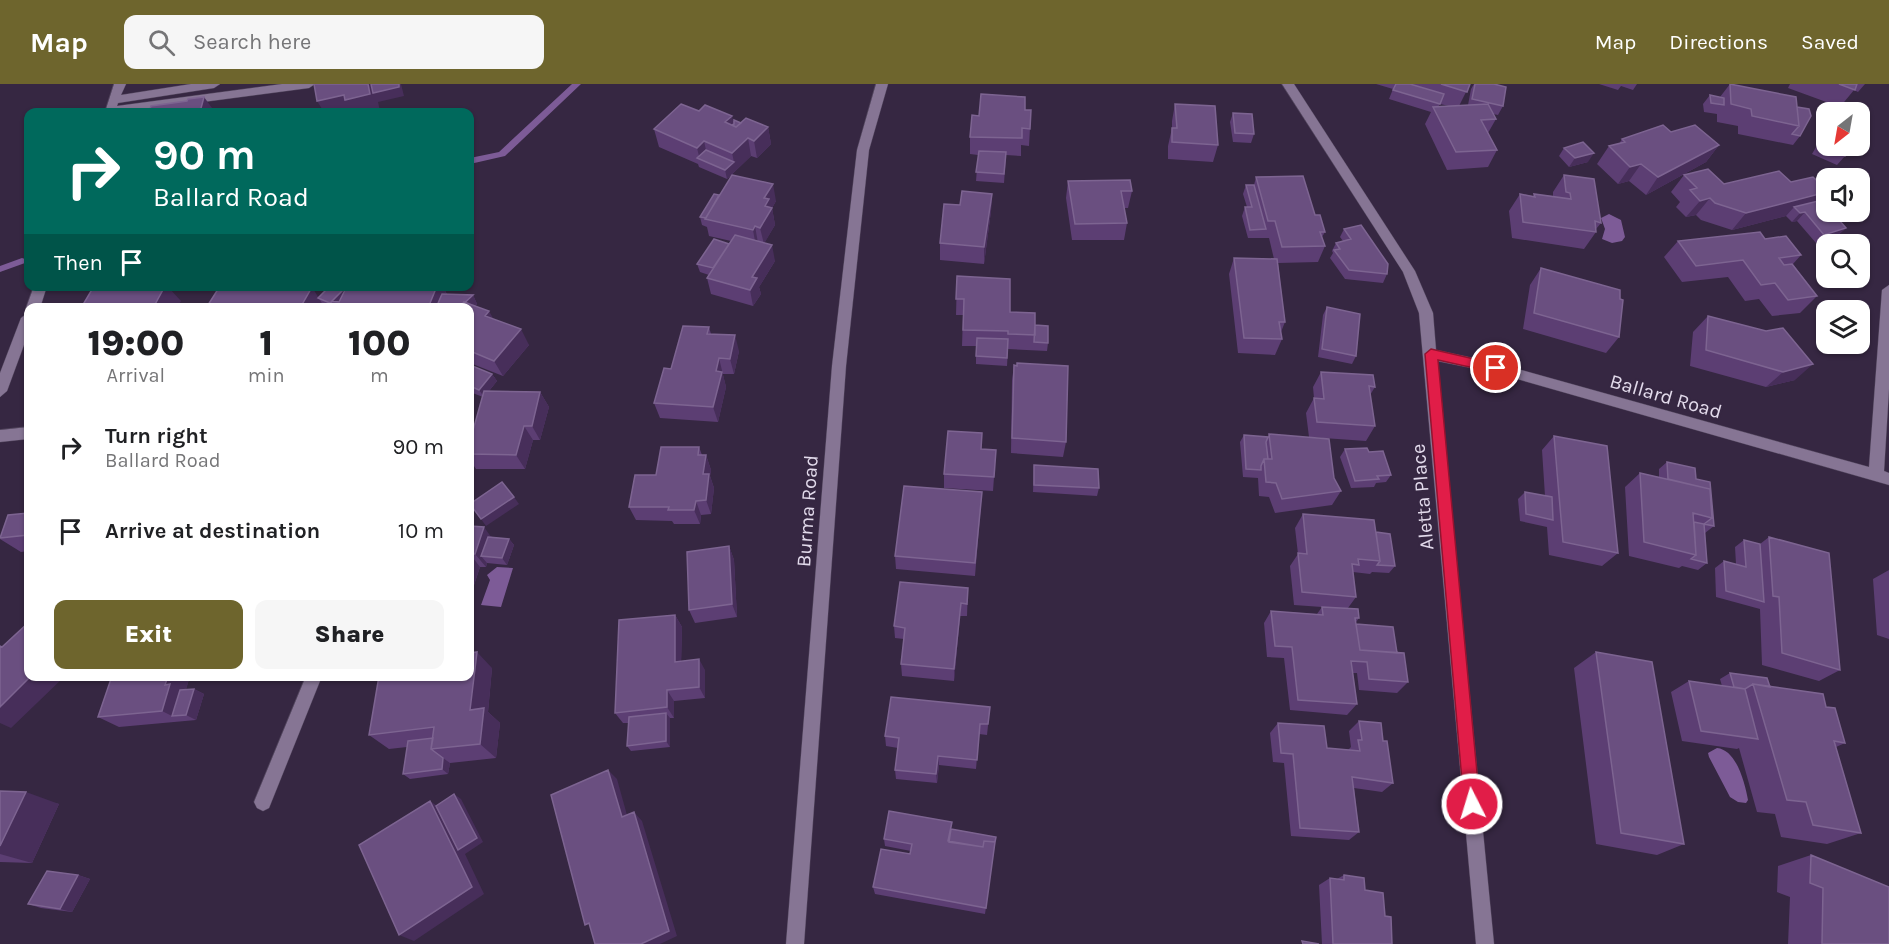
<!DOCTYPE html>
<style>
:root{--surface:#fff;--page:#f6f6f6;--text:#202124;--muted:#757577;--accent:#6e652d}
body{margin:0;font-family:Karla,sans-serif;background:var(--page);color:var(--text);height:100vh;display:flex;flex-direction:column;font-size:22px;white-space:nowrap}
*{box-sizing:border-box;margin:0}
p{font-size:20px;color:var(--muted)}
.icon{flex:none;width:33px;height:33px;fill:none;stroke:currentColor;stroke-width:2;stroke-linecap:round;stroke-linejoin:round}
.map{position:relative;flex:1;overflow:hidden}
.side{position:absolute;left:24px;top:219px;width:450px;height:378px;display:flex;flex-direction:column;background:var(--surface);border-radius:12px;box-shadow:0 2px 4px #0004}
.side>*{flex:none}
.banner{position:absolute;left:24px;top:24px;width:450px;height:183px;border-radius:12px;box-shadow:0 2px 4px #0004;background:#00695c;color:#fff;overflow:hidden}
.needle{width:39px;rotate:211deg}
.fabs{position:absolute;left:1816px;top:18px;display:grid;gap:12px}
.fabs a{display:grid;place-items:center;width:54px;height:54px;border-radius:12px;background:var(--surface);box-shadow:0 2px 4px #0004;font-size:30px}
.pin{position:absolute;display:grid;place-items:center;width:51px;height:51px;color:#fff;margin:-26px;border:3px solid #fff;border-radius:50%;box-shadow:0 2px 6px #0007}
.me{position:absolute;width:66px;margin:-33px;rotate:355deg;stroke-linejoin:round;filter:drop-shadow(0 0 4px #0008)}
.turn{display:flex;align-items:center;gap:21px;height:126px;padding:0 30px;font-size:27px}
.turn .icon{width:78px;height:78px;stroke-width:2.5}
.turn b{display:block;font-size:42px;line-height:51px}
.then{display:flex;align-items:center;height:57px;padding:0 30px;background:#0003;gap:12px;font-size:22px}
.eta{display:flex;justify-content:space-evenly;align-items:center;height:102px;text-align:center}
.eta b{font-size:36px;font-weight:800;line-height:42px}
.action{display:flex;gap:12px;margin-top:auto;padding:12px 30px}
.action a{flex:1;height:69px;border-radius:12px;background:var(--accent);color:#fff;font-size:24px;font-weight:800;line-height:69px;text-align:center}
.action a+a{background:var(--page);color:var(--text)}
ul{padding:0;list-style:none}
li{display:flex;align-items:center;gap:18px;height:84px;padding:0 30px}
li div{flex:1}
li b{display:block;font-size:22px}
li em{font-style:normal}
header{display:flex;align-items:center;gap:36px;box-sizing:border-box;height:84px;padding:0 30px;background:var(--accent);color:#fff}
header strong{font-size:28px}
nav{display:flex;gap:33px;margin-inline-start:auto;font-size:21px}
.search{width:420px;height:54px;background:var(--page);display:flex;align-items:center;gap:15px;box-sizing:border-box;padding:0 21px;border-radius:12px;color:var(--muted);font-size:22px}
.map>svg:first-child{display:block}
</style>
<header>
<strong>Map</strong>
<div class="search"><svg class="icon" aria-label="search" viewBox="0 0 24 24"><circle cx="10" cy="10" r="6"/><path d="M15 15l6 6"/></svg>Search here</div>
<nav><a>Map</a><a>Directions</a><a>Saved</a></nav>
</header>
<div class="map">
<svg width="1889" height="860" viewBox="0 0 1889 860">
<rect width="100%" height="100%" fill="#362742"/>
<path fill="#7d5b97" d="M1609 130 1621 136 1625 153 1622 157 1612 159 1602 155 1605 145 1601 134Z
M497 483 513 484 501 523 481 521 490 496 487 491Z
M1717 664C1737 666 1745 700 1748 716L1746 719 1738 718 1730 713 1709 673 1708 669Z"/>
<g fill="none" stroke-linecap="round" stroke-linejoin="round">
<path fill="#7d5b97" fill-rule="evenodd" d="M572 0H581L505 72 470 80V74L499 68Z
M22 174 25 175V179L0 188V182Z"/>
<defs>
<path id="minor" d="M114 0H126L121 11 191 0H220L214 4 118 19 117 22 282 0H315L309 4 127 28H105Z
M876 0H888L869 66 846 282 804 860H786L832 282 857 66Z
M1282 0H1294L1415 187 1433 229 1436 266 1496 279 1869 383 1882 206 1889 201V305L1884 387 1889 389V401L1496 289 1437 277 1494 860H1476L1419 229 1403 188Z
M34 202H47L40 224H28V228L26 224Z
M28 229V250L7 307 0 313V289L21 234Z
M28 343V355L0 358V346Z
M306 592H322L269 724 263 727 257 724 254 718Z"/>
</defs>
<use href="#minor" stroke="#50445b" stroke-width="1"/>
<use href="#minor" fill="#867594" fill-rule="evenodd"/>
</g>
<path fill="#5c3e73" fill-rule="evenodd" d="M1376 0H1470L1459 22 1468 21 1471 5 1474 0H1494L1503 22 1498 31 1493 30 1496 35 1488 49 1497 66 1488 83 1447 86 1425 40 1431 28 1389 15 1393 5ZM1440 20 1449 22 1438 23Z
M1599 0H1637L1633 6 1621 2 1618 6Z
M1730 0 1796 13 1800 52 1793 61 1738 50V42L1717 38V30L1704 28 1703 20 1710 11 1720 13Z
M1790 0H1865L1858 8 1854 6 1840 23 1788 4Z
M1175 20 1218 61 1213 78 1168 75V62L1172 44V37Z
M1025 26H1031L1029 62 1021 61V72L1006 71 1004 99 976 97 978 71 970 70V53L979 32Z
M699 27 741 39 768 43 771 60 757 74 751 72 727 95 699 83 698 80 659 63 654 45Z
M1233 29 1254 50 1251 59 1233 58 1230 38Z
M1671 48 1719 61 1706 78 1646 111 1629 97 1618 100 1597 80 1609 62 1619 60 1622 55Z
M1827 49 1845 72 1837 81 1812 70 1819 58Z
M1564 64 1588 78 1569 83 1559 72Z
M1564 91 1601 139 1596 145V148L1584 165 1512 154 1509 127 1520 110 1533 112 1534 110 1553 112V108Z
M1684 91 1724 100 1791 98 1827 110 1822 116 1846 144 1837 152 1816 159 1797 137 1792 138 1786 132 1732 146 1701 136 1696 131 1686 133 1676 123 1680 118 1671 108Z
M1256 93 1315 131 1325 148 1322 153 1325 162 1318 178 1278 179 1285 238 1281 248 1282 255 1275 271 1238 269 1229 190 1234 174 1274 175 1269 154H1248L1242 132 1245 123H1247L1243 110 1246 101H1254Z
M1068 97 1132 107 1128 124H1124L1127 139 1124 156H1072L1066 114Z
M992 110 991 127 984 180 940 176V159L960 121Z
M719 111 776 117 772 124 775 141 764 159 775 177 759 203 761 210 753 222 711 210 707 194 709 191 700 188 697 180 729 160 731 157 709 152 707 143 702 141 700 133Z
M1344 145 1387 190 1383 199 1345 195 1330 174 1333 169 1332 167 1336 159 1343 157 1340 153Z
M1765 155 1801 171 1793 180 1817 212 1800 229 1772 232 1759 215 1745 217 1728 193 1682 198 1664 173 1678 157Z
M1541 184 1620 215 1619 253 1606 269 1523 245 1530 201Z
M957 192 1010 228 1035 241 1048 259 1047 267 1008 265 1007 282 976 280V262H962L963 231H956Z
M342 202H442L447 210 473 211 477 220 475 222 529 261 503 292 470 279V224H328L323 221 322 224H210L208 221 319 213 344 209 347 203Z
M1327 223 1356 272 1352 280 1318 273 1323 231Z
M1708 232 1795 296 1766 303 1690 282 1693 248Z
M709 243 711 250 739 267 734 290H723V291L726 303 718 338 660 334 654 319 671 285Z
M470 281 492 290 497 297 489 307 540 308 549 323 540 356H533L525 385H476L470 376V357L483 313 470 308Z
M1014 281 1066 358 1063 373 1011 369 1012 296Z
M1321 288 1375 303 1370 311 1375 342 1366 357 1309 353 1306 329 1314 314 1313 303Z
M1269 350 1334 394 1341 407 1332 421 1275 429 1269 413 1259 412 1258 394 1243 393 1240 358 1244 351 1268 353Z
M1554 352 1618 469 1602 482 1549 471 1547 443 1520 437 1518 415 1525 408 1545 412 1542 366Z
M699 363 702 371H706L711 386 710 392 714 404 711 430 701 431 700 440H674L672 437 636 436 629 423 656 391Z
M981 365 996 366 993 407 944 404V390Z
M1345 365 1369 368 1391 391 1386 398 1376 399 1374 403 1351 404 1340 373Z
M1667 378 1696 395 1710 398 1714 442 1705 449 1707 479 1698 486 1682 482 1679 484 1629 472 1625 403 1640 389 1659 393V385Z
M1034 381 1099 404 1097 412 1033 408Z
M982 408 975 492 896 485 895 472Z
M28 429V467L21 468 0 455Z
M1303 430 1376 448 1395 482 1389 489 1372 488 1370 490 1353 488 1356 513 1348 524 1359 534 1356 538V540L1397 569 1408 598 1397 609 1359 606 1357 589H1353L1357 620 1347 631 1290 626 1284 574 1267 573 1264 539 1271 527 1317 530 1322 523 1294 521 1290 482 1298 470 1295 444Z
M470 442 492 453 509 455 514 461 507 481 487 479 486 483H480L470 513Z
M1769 453 1840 586 1819 597 1762 581 1760 525 1716 513 1715 484 1724 477 1736 480 1735 463 1744 456 1760 460Z
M729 462 734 476 737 533 695 539 689 526Z
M1889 486V555L1877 551 1873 495Z
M968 504 967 532H960L954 597 902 592 901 580 904 555 895 554 894 542Z
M675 531 682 543 681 577 705 586V614L674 617V634H670V663L631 667 627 662 629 639H623L615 629Z
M1596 568 1684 760 1657 771 1596 760 1574 584Z
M492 584 488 628 500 639 496 674 450 679 448 690 410 695 403 690 407 663 389 665 369 651Z
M1730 589 1826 623 1845 659 1836 663 1861 749 1827 760 1781 753 1775 730 1757 728 1739 664 1737 665 1682 657 1671 608 1689 597 1722 602 1720 595Z
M190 592 186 605H194L204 610 196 636 119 643 98 633Z
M990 623 987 651 979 650 976 685 939 681 937 699 896 695 895 686 898 664 886 662 885 652Z
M1359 637 1383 657 1393 699 1382 708 1354 704 1359 748 1349 756 1291 752 1284 679 1273 678 1270 649 1278 639 1327 664 1348 666 1351 663 1349 647Z
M0 707 59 720 32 779 0 778Z
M952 738 951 745 996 753 985 830 875 810 873 803 910 770 911 767 885 762 884 755Z
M1811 771 1889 860H1788L1790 813 1777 808 1778 782Z
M78 791 90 795 72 828 41 824 28 820Z
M1344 791 1365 806 1385 832 1392 860H1322L1319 801 1330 794 1337 795Z"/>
<path fill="#472e5a" d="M368 0H401L404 12 378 18 380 27 375 28H324L317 17Z
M204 13 215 28H200Z
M732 32 736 49 725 38Z
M768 43 771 60 757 74 754 57Z
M748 54 751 72 727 95 725 86 734 78 732 69Z
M704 57 708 75 700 76 697 64Z
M1719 61 1706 78 1646 111 1658 93Z
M1594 69 1588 78 1569 83 1575 74Z
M1641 80 1629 97 1618 100 1630 83Z
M773 100 776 117 772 124 775 141 764 160 760 144 764 114Z
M1827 108V110L1814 125 1794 123 1786 132 1732 146 1746 129Z
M992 110 991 127 984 180V163Z
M1710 114 1696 131 1686 133 1700 117Z
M1805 128 1797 137 1792 138 1800 129Z
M755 142 758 159 756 163 753 146Z
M1846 144 1837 152 1816 159 1824 151Z
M772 161 775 177 759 203 761 210 753 222 750 206 752 193Z
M150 202H170L169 204 181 217 177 224H153Z
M437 202H442L449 214 445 224H428Z
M312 203 323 221 322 224H300Z
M342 207 348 216 340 224 330 219Z
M473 211 477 220 470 228 461 224Z
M489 227 498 243 485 232Z
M521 245 529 261 503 292 494 277Z
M735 251 739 267 734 290 730 275Z
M719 274 726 303 718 338 713 323 716 287Z
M1813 280 1795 296 1766 303 1783 288Z
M492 290 497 297 484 313 479 306Z
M540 308 549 323 540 356 532 342Z
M524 342 533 356 525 385 516 371Z
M706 371 711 386 710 392 714 404 711 430 706 416 703 390Z
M514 413 519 420 486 442 481 435Z
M696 417 701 431 700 440 694 426Z
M484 443 494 457 481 472 487 479 486 483 475 470Z
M509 455 514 461 507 481 502 474Z
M729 462 734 476 737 533 732 520Z
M470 470 480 483 470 513Z
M961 519 960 532 954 597V585Z
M675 531 682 543 681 589 675 578Z
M477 568 492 584 488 628 500 639 496 674 480 660 470 626Z
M699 575 705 586V614L699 603Z
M31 592H65L11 644 0 639V623Z
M168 592H190L185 609 172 632 162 627 165 601Z
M194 605 204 610 196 636 186 631Z
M667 606 674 617V634L667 623Z
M666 629 670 634V663L666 657Z
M938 672 939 681 937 699 936 690Z
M443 674 450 679 448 690 442 685Z
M608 686 617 695 630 742 622 733Z
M26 708 59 720 32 779 0 770V762Z
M454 710 461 715 483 758 465 770 484 810 414 857 399 851 430 717 443 726Z
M634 728 642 737 677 852 660 860H641Z
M78 791 90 795 72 828 60 825Z"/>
<path fill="#6a4f80" stroke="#7d6491" stroke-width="1.5" d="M314 0H368L370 10 345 16 344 11 317 17Z
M371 0H399V3L373 9Z
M1396 0H1410L1444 10 1440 20 1393 6Z
M1441 0H1470L1467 8Z
M1475 0H1494L1506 3 1503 22 1472 15Z
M1730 0 1796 13 1799 42 1752 32 1751 25 1731 20Z
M1839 0H1857L1855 6Z
M981 10 1025 13V26H1031L1030 45 1022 44V54L970 53 972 31 979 32Z
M1710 11 1724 14V21L1711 19Z
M204 13 200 28H149L151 22 187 17 188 15Z
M681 20 699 27 705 21 732 32 725 38 736 43 746 34 768 43 754 57 748 54 732 69 704 57 697 64 654 45Z
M1175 20 1215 22 1218 61 1172 58V44H1177Z
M1488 20 1496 35 1481 36 1497 66 1456 68 1433 23Z
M1797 23 1809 25 1811 32 1800 52 1792 50 1799 42Z
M1233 29 1252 30 1254 50 1235 49Z
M734 36 741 39 736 43 732 41 734 40Z
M1663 41 1671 48 1695 41 1719 61 1658 93 1641 80 1630 83 1609 62 1625 58 1622 55Z
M1827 49V62H1851L1845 72 1820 61Z
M1583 58 1594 69 1575 74 1564 64Z
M706 66 734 78 725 86 697 74Z
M979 67 1006 68 1004 90 976 88Z
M1708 85 1724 100 1779 87 1791 98 1813 93 1827 106V108L1746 129 1715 119 1710 114 1700 117 1690 106 1697 104 1684 91Z
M732 91 773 100 764 114 769 115 765 122 772 124 760 144 755 142 753 146 705 135Z
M1564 91 1594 95 1601 139 1595 137 1596 148 1523 138 1520 110 1535 113 1534 110 1571 115 1570 109 1566 108Z
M1303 92 1315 131H1320L1325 148H1320L1325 162 1282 163 1275 137H1268L1256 93Z
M1130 96 1132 107H1121L1127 139 1075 140 1068 97Z
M1246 101H1254L1266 145 1250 146 1245 123H1252Z
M962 107 992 110 984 163 940 159 944 120 960 121Z
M714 110 719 111 706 134 700 133Z
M1822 116 1827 122V128H1832L1846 144 1824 151 1805 128 1800 129 1794 123Z
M1361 141 1388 180 1387 190 1349 186 1334 166 1340 165 1336 159 1351 155 1344 145Z
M1760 148 1765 155 1786 152 1801 171 1779 174 1784 181 1792 180 1817 212 1788 216 1775 199 1761 201 1743 176 1696 182 1678 157Z
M735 151 772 161 752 193 757 194 750 206 707 194Z
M714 155 729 160 713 184 697 180Z
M1234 174 1277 175 1285 238H1279L1282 255 1244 254Z
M1541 184 1620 206V215L1623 216 1619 253 1534 229Z
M957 192 1010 195V228L1035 229V251L1008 250V247L963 246 964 215H956Z
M94 202H165L153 224H81Z
M220 202H303L312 203 300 224H227L208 221Z
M330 202 342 207 330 219 318 214Z
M347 202H437L428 224H328L332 217 339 218Z
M442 210 473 211 459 224H436Z
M464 218 489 227 485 232 521 245 494 277 470 267V224H459Z
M1327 223 1360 230 1356 272 1322 265Z
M1708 232 1766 247 1783 244 1813 280 1783 288 1706 266Z
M1035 241 1048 242V259L1034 258Z
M683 242 709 243 707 250 735 251 730 275 719 274 716 287 722 288 713 323 654 319 664 284 671 285Z
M977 254 1008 255 1007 274 976 272Z
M1017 279 1068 282 1066 358 1012 354 1014 281 1017 282Z
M470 281 492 290 479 306 470 302Z
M1321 288 1373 291 1375 303 1369 302 1375 342 1317 338 1314 314 1324 315Z
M484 307 540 308 532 342H524L516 371 470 370V357Z
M948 347 982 349 981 365 996 366 994 393 944 390Z
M1269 350 1329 355 1334 394 1341 407 1282 415 1276 399 1266 398 1264 375H1272Z
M1244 351 1268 353 1266 358 1268 375H1264L1261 382V386L1246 385Z
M1554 352 1607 362 1618 469 1563 458Z
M661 363H699L698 371H706L703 390H709L706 416 696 417 694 426H668L669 423H629L635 391H656Z
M1367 364 1369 368 1383 367 1391 391 1377 392 1379 395 1355 397 1345 365Z
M1667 378 1695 384 1696 395 1710 398 1714 442 1704 440 1712 434 1710 405 1668 395Z
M1034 381 1098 385 1099 404 1034 401Z
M1640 389 1710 405 1712 434 1693 429 1696 471 1644 458Z
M502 398 514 413 481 435 470 420Z
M904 402 982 408 975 479 895 472Z
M1525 408 1552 413 1553 436 1526 430Z
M28 429V451L0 454 8 431Z
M1303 430 1374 436 1380 477 1358 475 1359 481 1352 480 1356 513 1302 508 1298 469 1307 470Z
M1694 438 1704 440 1707 479 1691 475 1696 471Z
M470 442 484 443 475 470H470Z
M1376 448 1390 450 1395 482 1377 481 1380 477Z
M488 453 509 455 502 474 481 472Z
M1769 453 1829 469 1840 586 1782 569 1779 513 1773 512Z
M1744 456 1760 460 1764 518 1726 507 1724 477 1746 483Z
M729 462 732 520 689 526 687 468Z
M900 498 968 504 967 520 961 519 954 585 901 580 905 544 894 542Z
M1322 523 1358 525 1359 534H1355L1360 566 1404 569 1408 598 1369 595 1367 578 1351 577 1357 620 1298 616 1292 563 1275 562 1271 527 1323 531Z
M675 531V578L699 575V603L667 606V623L615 629 619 536Z
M28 539V592H31L0 623V562L2 563Z
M1356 540 1393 543 1397 569 1360 566Z
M477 568 470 626 484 624 480 660 431 665 434 643 369 651 379 592H470V569Z
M1596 568 1652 578 1684 760 1621 749Z
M1730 589 1767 594 1770 603 1753 600 1745 605 1734 603Z
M112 592H168L165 601 170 600 162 627 98 633Z
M1689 597 1745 605 1758 655 1701 647Z
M1753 600 1823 610 1826 623 1835 624 1845 659 1834 657 1861 749 1813 741 1806 718 1787 716Z
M194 605 186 631 172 632 180 606Z
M891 613 990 623 988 640H980L977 676 938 672 936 690 895 686 899 654 885 652Z
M666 629V657L627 662 629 633Z
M1359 637 1381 639 1383 657H1387L1393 699 1352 693 1359 748 1300 744 1293 670 1281 669 1278 639 1324 642 1327 664 1360 667 1358 656H1362Z
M433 654 431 665 443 674 442 685 403 690 408 657Z
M608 686 622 733 634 728 669 847 641 860H595L589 839 585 841 551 711Z
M0 707 26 708 0 762Z
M454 710 477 754 458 766 436 722Z
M430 717 472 803 399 851 359 761Z
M889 727 952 738 948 757 983 763 984 757 995 758 986 824 873 803 881 765 910 770 912 760 884 755Z
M951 745 996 753 995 758 984 757 983 763 949 758Z
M1811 771 1889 803V860H1822L1823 804 1810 799Z
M47 787 78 791 60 825 28 820Z
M1344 791 1364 794 1365 806 1383 809 1385 832 1391 833 1392 860H1333L1330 794 1344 796Z
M1302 857 1319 860H1303Z"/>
<path fill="#e11d48" stroke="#92132f" stroke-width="1.5" d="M1431 265 1496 280 1502 284 1496 289 1438 276 1480 720 1478 725 1472 728 1466 725 1464 720 1425 270Z"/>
<g text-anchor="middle" stroke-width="4.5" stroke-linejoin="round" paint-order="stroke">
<g font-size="20" fill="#e2daeb" stroke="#362742">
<text transform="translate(1666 312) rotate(16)" y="7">Ballard Road</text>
<text transform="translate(1422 413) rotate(-95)" y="7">Aletta Place</text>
<text transform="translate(807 427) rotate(-86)" y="7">Burma Road</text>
</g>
</g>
</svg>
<div class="fabs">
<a><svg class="needle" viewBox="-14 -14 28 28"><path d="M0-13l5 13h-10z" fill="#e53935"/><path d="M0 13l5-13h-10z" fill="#757577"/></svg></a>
<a><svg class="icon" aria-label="sound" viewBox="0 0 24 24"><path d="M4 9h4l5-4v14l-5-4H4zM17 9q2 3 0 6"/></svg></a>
<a><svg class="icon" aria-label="search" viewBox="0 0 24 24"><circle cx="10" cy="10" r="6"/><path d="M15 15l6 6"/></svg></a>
<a><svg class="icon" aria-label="layers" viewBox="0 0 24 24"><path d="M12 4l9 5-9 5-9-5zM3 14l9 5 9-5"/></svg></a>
</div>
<div class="pin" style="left:1496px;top:284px;background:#d93025"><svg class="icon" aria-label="arrive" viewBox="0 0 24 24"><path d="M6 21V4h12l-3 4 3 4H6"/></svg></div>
<svg class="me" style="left:1472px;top:720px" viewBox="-20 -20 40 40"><circle r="17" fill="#e11d48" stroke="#fff" stroke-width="3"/><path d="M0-11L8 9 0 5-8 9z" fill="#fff"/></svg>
<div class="banner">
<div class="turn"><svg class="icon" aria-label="right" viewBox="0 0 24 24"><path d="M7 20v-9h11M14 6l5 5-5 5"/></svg><div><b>90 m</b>Ballard Road</div></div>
<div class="then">Then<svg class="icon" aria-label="arrive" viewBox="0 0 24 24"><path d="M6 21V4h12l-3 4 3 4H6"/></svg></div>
</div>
<section class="side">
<div class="eta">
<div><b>19:00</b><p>Arrival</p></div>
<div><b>1</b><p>min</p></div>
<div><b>100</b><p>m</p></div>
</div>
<ul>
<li><svg class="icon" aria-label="right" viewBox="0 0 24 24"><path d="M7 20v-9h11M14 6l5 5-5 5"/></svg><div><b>Turn right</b><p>Ballard Road</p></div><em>90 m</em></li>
<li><svg class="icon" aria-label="arrive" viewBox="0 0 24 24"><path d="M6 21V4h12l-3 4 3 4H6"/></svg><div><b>Arrive at destination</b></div><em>10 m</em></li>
</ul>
<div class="action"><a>Exit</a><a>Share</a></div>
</section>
</div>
